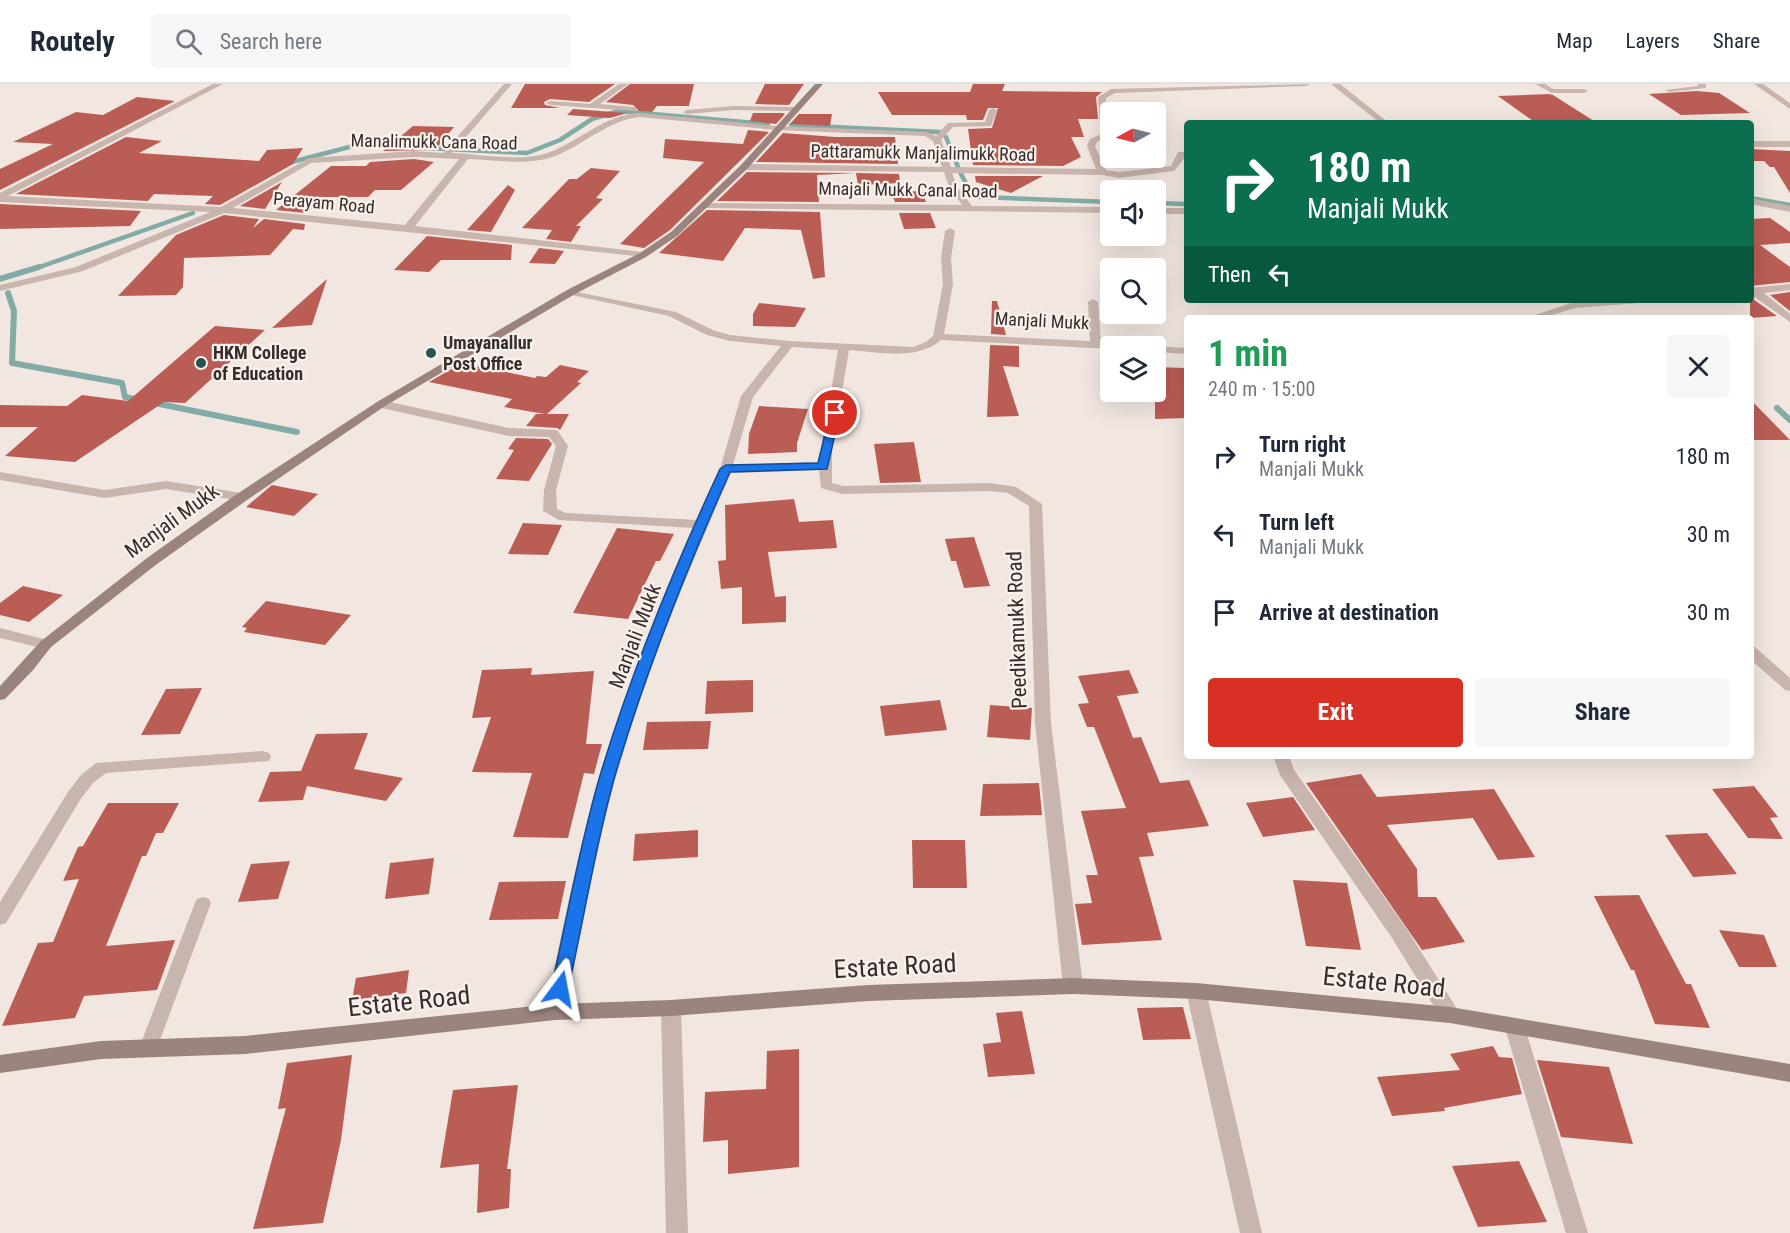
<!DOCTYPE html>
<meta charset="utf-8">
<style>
:root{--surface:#fff;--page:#f6f6f7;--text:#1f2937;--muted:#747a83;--line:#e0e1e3;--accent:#d93025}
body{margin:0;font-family:"Roboto Condensed",sans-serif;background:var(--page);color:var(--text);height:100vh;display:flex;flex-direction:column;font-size:22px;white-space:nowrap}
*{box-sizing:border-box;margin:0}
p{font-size:20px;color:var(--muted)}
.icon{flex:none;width:33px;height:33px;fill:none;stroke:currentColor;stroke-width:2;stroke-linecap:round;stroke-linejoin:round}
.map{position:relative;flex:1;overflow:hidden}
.side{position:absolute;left:1184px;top:231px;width:570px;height:444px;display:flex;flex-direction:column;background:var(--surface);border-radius:6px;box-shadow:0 6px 24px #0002}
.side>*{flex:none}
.hud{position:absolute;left:1184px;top:36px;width:570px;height:183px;border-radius:6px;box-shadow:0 6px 24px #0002;background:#0b6e4f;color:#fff;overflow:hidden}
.needle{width:39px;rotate:263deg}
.fabs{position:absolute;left:1100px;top:18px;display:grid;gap:12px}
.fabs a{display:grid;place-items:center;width:66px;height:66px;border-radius:6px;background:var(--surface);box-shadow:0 6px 24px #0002;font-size:30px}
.pin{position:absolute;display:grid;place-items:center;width:51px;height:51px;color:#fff;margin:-26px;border:3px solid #fff;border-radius:50%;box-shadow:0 2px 6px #0007}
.me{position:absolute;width:66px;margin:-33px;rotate:13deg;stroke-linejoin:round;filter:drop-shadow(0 0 4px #0008)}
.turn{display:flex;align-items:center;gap:21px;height:126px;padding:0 24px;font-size:27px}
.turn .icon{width:78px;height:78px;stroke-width:2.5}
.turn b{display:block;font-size:42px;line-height:51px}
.then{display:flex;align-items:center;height:57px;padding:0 24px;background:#0003;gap:12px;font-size:22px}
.round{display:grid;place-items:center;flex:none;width:63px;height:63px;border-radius:6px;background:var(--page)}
.summary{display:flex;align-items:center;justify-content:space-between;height:102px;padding:0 24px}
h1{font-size:36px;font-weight:700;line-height:45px;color:#1e9e55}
.primary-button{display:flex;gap:12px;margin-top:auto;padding:12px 24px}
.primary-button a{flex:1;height:69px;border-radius:6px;background:var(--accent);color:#fff;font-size:24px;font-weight:700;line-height:69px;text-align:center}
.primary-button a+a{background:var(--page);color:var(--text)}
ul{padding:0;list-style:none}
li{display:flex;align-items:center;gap:18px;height:78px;padding:0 24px}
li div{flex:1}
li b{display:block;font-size:22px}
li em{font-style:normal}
header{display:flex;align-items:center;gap:36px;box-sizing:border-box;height:84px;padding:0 30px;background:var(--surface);border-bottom:2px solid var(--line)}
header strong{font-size:28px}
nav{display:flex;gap:33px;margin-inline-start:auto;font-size:21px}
.search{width:420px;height:54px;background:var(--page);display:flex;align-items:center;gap:15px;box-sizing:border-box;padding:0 21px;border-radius:6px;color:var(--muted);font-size:22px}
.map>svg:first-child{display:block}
</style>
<header>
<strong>Routely</strong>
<div class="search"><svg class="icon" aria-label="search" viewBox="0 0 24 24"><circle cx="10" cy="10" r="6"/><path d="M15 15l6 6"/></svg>Search here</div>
<nav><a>Map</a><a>Layers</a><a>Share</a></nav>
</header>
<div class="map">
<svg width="1790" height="1149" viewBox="0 0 1790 1149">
<rect width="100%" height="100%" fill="#f1e6e0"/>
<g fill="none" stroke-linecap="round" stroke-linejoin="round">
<path stroke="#82aba6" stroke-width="4.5" d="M791 41 940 48
M946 53 958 83
M426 64 527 69 560 56 592 35 618 27 768 40
M288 79 357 61 398 63
M960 88 972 111 980 113 1110 118
M1750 114 1790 121
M1155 119 1186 120
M34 185 193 129"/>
<path stroke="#82aba6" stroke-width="6" d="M0 195 39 183
M8 209 14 227 12 279 122 299 125 313 297 348
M1777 324 1790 336"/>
</g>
<path fill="#ba5d55" d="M525 0H615L589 18 550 15 544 18 545 21 560 24H511Z
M630 0H694L689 22H657L652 28 639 27 633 21 606 18Z
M765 0H804L789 21 755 20Z
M973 0H1005L1002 7 1102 8 1096 13 1098 35H1078L1084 53H1071L1081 73 1063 82 973 81 968 45 992 44 998 24H988L983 36H967L966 31H892L878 8H970Z
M1697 7 1719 9 1750 29 1681 31 1649 10Z
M1549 10 1553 11 1597 39H1536L1498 12Z
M137 13 175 17 0 106V85L53 60 13 58 76 28 103 31Z
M573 25 627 29 610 34 567 31Z
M753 29H783L785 30 776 40 750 37Z
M799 30H832L830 42 790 40Z
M413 42 454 43 435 66 383 67Z
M748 46 769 48 670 146 644 164 620 160 704 78 663 74 665 55 743 60Z
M783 49 835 53H895L898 80 756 78Z
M126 53 162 57 139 69 259 77 267 66 303 64 293 80 220 121 205 120 213 112 154 110 148 117 16 110Z
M1750 65 1790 67V109L1774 83H1770L1764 77H1750Z
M414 75 434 78 401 106H375L368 113H306L305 129 276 126 331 82H366L370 78Z
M591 84 620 87 596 114 603 115 576 142H581L571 158 546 155 552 146 522 144 569 95H577Z
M747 88 856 89 817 91 819 118 717 117Z
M856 89 899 90 900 99 858 101Z
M975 92H1043L1011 109 976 98Z
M282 98 265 125 240 122Z
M508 101 515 106 491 148 467 146Z
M922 107 926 118H895L891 108Z
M0 120 141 127 130 142 0 145Z
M707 126 820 128 825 193 813 195 801 146 745 144 723 177 659 169Z
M899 129H930L936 144 904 145Z
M224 131 259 135 253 144 264 135 305 140 304 146 293 145 270 171 184 174 183 203 176 211 118 212 176 151Z
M1770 134 1790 148V159L1760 161 1790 183V198L1750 202V135Z
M427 152 512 161 511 176H441L429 188 394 186Z
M539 164 564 167 555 180 529 179Z
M327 195 312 241 272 244Z
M1790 208V227L1770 211Z
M1750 213 1777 232 1750 234Z
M992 217H997L1006 251 991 250Z
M759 219 806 224 795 243 753 242V230Z
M215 242 265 246 185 319 164 318 75 378 5 372 38 343H0V321L67 322 82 311 128 317Z
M990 261 1019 262V283L1003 282 1019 332 987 333Z
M462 279 535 294 537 292 546 293 560 281 589 287 577 298 581 299 547 330H569L560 346 557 344 526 342 536 330H545L504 323 512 315 429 298Z
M1155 283 1186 284V334L1155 335Z
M1750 315 1790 356H1750Z
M759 322 808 325 797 359V368L748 370 749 350Z
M516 354 548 355 552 360 529 397 496 395 514 366 508 365Z
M914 358 921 398 880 399 874 360Z
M272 401 318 410 294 432 246 423Z
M794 415 799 438 833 436 837 464 768 468 775 513 786 512V538L742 540V503L721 505 718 477 726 476 725 421Z
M523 439 562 441 548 471 508 470Z
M617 444 674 450 660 477H656L628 535 573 529Z
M974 453 990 502 964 504 956 477H951L945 455Z
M23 502 63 511 29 538 0 531V519Z
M266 517 351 531 325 561 244 548 247 544 242 543Z
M532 584 531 591 594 587 586 660H602L594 690 584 689 568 754 513 753 532 689 472 688 491 633 472 634 482 586Z
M1129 586 1139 609 1117 612 1133 654 1141 653 1160 699 1189 696 1209 742 1147 749 1154 772 1139 773 1162 856 1082 861 1075 820 1092 819 1086 791H1098L1081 727 1126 724 1094 643H1087L1078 620 1089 619 1078 592Z
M753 596V628L705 630 707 597Z
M202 604 180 650 141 651 166 605Z
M940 616 947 646 885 652 880 622Z
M990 621 1032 624 1030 656 987 653Z
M711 637 708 665 643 666 647 638Z
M368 649 354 685 403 694 386 717 307 702 303 716 258 718 270 688 301 687 316 650Z
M1361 690 1377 713 1494 705 1535 773 1498 776 1473 734 1387 741 1417 785 1418 813H1436L1465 858 1422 866 1306 699Z
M1039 699 1042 731 980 732 983 700Z
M1754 702 1778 733 1770 734 1783 755 1748 754 1712 705Z
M1293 713 1315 746 1263 753 1246 719Z
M108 719H179L163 749H156L146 772H142L106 862 175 856 157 906 84 912 75 934 2 942 38 859 53 858 79 795 63 797 78 763 83 762Z
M698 746V773L633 777 635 750Z
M1707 749 1737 790 1693 793 1665 751Z
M912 756H965L967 804H913Z
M434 774 429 810 385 815 390 779Z
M290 777 278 815 238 818 251 780Z
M1293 796 1347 799 1361 866 1306 862Z
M566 797 558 835 489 836 499 798Z
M1639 811 1686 900H1691L1710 944 1655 940 1634 886H1631L1594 812Z
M1719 846 1764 851 1777 883H1739Z
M409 886 406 909 352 916 356 894Z
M1183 923 1191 955 1143 956 1137 924Z
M1022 927 1035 990 988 993 983 960 1001 958 996 929Z
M1493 962 1499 973 1512 974 1522 1010 1444 1024 1445 1027 1392 1032 1377 993 1460 986 1450 970Z
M799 965V1083L728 1090V1056L703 1058 705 1008 766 1005 767 967Z
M352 971 341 1056 323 1139 253 1145 286 1024 278 1025 287 979Z
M1537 976 1609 983 1633 1060 1561 1053Z
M518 1001 507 1085H511L509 1124 477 1129 479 1080 440 1084 453 1006Z
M1519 1077 1547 1138 1478 1143 1452 1082Z"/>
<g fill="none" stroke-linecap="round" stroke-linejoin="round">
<path fill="#c8b5ad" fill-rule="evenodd" d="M203 813 209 815 211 819 157 964 154 969 148 972 142 969 139 964 195 819 197 815Z"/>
<path fill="#c8b5ad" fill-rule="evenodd" d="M213 0H223L8 112 221 123 309 74 414 67 443 69 504 0H512L452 69C482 70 521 79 550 68 583 55 602 32 639 29L776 42 927 48 936 52 948 39 985 38 989 26 993 24 997 26 991 42 953 43 941 56 951 83 1096 85 1087 62 1090 55 1101 50 1098 13 1111 5 1310 0 1306 2 1115 9 1106 14 1109 51 1097 58 1095 62 1106 86 1119 88 1171 82 1178 68H1186V72L1174 87 1119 94 1102 91 952 89 957 103 972 122 1110 123V129L705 124 702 123V119L962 121 949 103 944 88 744 86 740 83 744 80 942 83 933 57 925 52 776 46 639 33C607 37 585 60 555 72 529 82 496 76 468 75L415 142 643 168 646 169V173L224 129 83 187 0 207V201L76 183 210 128 0 118V109ZM414 73 459 75 405 141 233 124 311 79Z
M619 0H628L600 20 633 23 637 25 636 27 550 21 546 19 550 17 590 20Z
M1331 0H1340L1389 39H1380Z
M1535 0H1545L1553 5H1584L1588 7 1584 9H1552Z
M1698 0H1706V4L1669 8 1665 6 1698 2Z
M1754 0H1763L1790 19V25Z
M734 22 795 23 799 25 795 27 734 26 687 30 683 28 687 26Z
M1750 57H1790V63H1750Z
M1750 114 1790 122V128L1750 120Z
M1155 124H1186V130H1155Z
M950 144 955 147 951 174 953 200 944 250 1090 257 1088 218 1093 215 1098 218 1101 258 1126 259 1132 262H1110V265L941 256C917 277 878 268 849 266L832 367V399L843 402 990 399 1016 403 1042 420 1051 639 1083 902 1080 908 1073 910 1066 908 1063 902 1035 639 1029 422 1008 409 990 407 842 410 821 404 819 386 731 389C687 489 645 590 615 696 594 772 581 851 565 928L562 934 555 936 548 934 545 928C562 851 576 772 599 696 624 610 657 526 693 444L559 436 543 427 544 406 556 362 549 353 509 352 381 324 375 320 381 316 509 344 557 346 568 362 556 406 557 425 566 429 697 436 720 385 741 312 781 262 730 257 707 251 669 232 567 210V206L676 228 715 247 730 251 789 257 913 263 926 258 933 252 943 200 941 174 945 147ZM792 263 838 266 819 378 733 381 753 313Z
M1790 200V206L1764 209 1790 230V238L1750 210V204Z
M1598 216H1644L1639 219 1575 224 1542 234H1526L1574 218Z
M1152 262H1155L1186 264V270L1155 268V262Z
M0 388 105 406 166 397 242 409 248 413 242 417 166 405 105 414 0 396Z
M0 544 51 557 53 560 46 565 0 554Z
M1750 561 1755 563 1790 594V607L1785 606 1750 575Z
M263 667 269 669 271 673 269 677 106 689 93 699 80 716 6 839 0 841V818L68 708 81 691 96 679Z
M1273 672H1289L1294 686 1406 844 1457 925 1460 931 1457 937 1450 939 1443 937 1392 854 1280 691Z
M1196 899 1203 901 1206 907 1262 1149H1240L1186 907 1189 901Z
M671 916 678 918 681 924 688 1149H666L661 924 664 918Z
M1515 936 1522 938 1525 944 1588 1149H1566L1505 944 1508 938Z"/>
<path fill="#9b847e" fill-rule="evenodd" d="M815 0H823L747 85 677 152 646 173 575 210 385 322 247 416 157 480 51 563 33 586 5 615 0 616V602L41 557 147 474 237 410 377 318 567 206 640 169 671 148 741 81Z
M1073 894 1196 899 1450 923 1790 980V998L1450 939 1196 915 1073 910 868 917 671 932 555 936 245 970 101 975 0 989V971L101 957 245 952 555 920 671 916 868 901Z"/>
</g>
<path fill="#1a73e8" stroke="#114b97" stroke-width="1.5" d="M835 326 840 329 827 385 730 388C686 486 644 592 614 695 595 763 584 835 568 905L566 910 560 912 553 910 551 905C567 835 579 764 599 695 630 591 674 484 720 385L726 381 818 379 830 329Z"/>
<g fill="#245550" stroke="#f9f1ec" stroke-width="2">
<circle cx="431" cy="269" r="6"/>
<circle cx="201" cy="279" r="6"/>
</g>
<g text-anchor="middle" stroke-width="4.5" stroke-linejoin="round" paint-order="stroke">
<g font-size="18" fill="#372d2b" stroke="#f9f1ec">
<text transform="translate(434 58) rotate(1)" y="6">Manalimukk Cana Road</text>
<text transform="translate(923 69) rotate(1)" y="6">Pattaramukk Manjalimukk Road</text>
<text transform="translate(908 106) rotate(1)" y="6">Mnajali Mukk Canal Road</text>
<text transform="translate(324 119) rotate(5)" y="6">Perayam Road</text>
<text transform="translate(1042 237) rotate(3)" y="6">Manjali Mukk</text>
</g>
<g font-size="18" font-weight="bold" fill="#372d2b" stroke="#f9f1ec" text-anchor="start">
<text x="443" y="265">Umayanallur<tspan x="443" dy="21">Post Office</tspan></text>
<text x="213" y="275">HKM College<tspan x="213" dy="21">of Education</tspan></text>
</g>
<g font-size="21" fill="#372d2b" stroke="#f9f1ec">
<text transform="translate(172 437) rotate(-36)" y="7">Manjali Mukk</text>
<text transform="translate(1017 546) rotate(-92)" y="7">Peedikamukk Road</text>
<text transform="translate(635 552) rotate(-69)" y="7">Manjali Mukk</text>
</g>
<g font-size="26" fill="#372d2b" stroke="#f9f1ec">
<text transform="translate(895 882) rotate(-3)" y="9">Estate Road</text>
<text transform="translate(1384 898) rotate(6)" y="9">Estate Road</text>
<text transform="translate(409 917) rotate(-6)" y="9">Estate Road</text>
</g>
</g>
</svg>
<div class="fabs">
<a><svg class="needle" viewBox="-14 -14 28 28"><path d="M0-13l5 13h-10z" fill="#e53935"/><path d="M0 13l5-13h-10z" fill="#747a83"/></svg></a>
<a><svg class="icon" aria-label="sound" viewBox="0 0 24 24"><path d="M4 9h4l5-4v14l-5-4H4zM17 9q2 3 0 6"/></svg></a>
<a><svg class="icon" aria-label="search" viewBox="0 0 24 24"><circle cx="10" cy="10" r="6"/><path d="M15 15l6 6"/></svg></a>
<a><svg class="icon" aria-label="layers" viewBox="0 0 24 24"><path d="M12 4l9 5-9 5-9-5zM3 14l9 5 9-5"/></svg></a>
</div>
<div class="pin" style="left:835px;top:329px;background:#d93025"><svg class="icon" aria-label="arrive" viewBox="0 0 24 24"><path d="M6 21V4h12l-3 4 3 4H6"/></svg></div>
<svg class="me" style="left:560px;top:905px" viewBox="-20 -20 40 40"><path d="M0-17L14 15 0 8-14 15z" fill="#1a73e8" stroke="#fff" stroke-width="4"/></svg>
<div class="hud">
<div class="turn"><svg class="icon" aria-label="right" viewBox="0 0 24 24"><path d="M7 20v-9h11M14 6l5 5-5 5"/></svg><div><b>180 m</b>Manjali Mukk</div></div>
<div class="then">Then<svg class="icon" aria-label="left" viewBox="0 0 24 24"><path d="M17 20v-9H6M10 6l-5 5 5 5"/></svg></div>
</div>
<section class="side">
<div class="summary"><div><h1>1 min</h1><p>240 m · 15:00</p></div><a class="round"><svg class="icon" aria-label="close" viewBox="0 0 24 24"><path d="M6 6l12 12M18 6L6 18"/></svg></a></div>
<ul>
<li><svg class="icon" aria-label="right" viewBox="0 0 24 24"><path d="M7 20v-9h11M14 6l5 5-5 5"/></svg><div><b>Turn right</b><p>Manjali Mukk</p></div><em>180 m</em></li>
<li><svg class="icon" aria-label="left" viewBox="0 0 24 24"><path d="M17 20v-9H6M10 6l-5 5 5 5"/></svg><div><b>Turn left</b><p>Manjali Mukk</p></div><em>30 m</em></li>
<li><svg class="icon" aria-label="arrive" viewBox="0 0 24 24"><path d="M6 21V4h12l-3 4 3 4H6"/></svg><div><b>Arrive at destination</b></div><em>30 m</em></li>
</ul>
<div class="primary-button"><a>Exit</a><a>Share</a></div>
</section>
</div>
